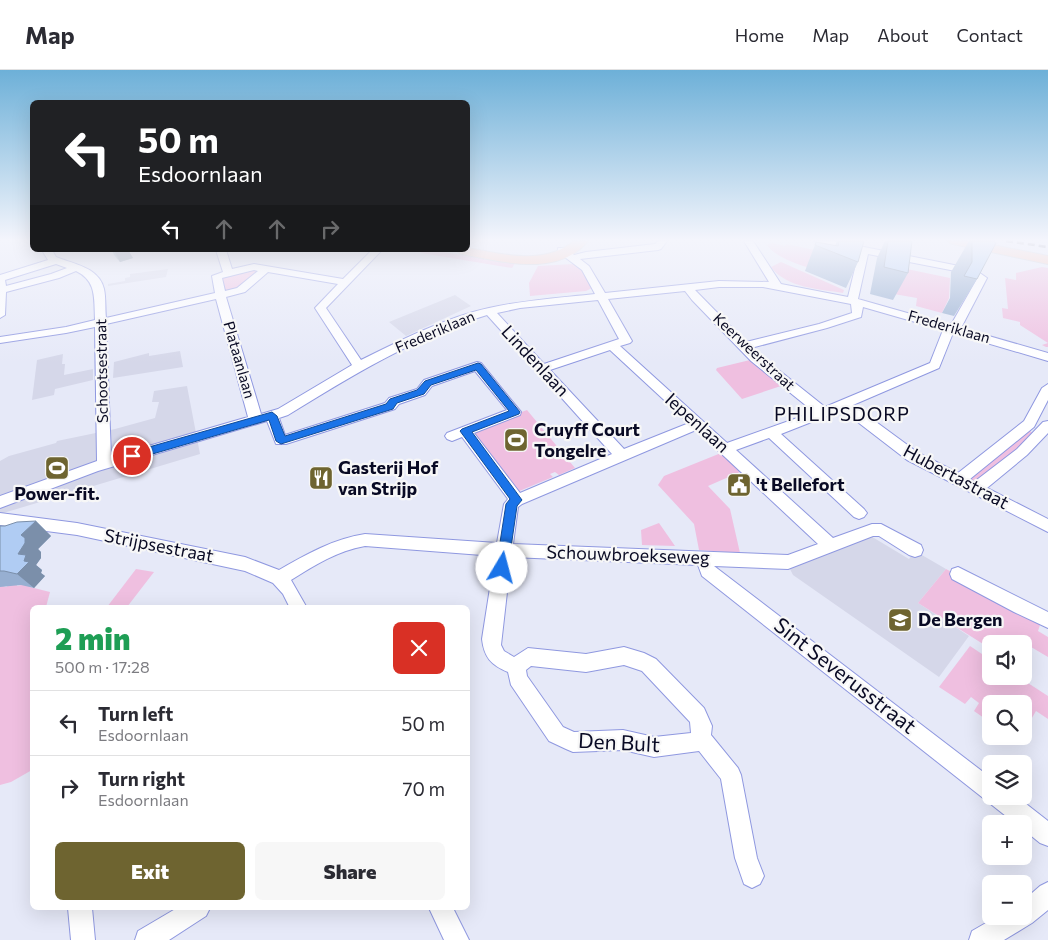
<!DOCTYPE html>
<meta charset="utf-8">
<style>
:root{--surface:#fff;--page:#f7f7f7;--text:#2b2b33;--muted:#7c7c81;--line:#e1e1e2;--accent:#6e6430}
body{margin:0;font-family:Commissioner,sans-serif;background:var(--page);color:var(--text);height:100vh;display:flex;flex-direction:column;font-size:19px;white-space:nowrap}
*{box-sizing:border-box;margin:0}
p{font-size:16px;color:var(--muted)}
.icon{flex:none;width:28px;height:28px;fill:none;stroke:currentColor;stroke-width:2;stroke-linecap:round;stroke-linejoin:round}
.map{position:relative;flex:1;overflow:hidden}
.panel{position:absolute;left:30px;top:535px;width:440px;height:305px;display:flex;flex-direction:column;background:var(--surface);border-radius:8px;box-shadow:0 5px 20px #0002}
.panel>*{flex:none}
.banner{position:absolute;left:30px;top:30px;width:440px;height:152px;border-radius:8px;box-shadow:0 5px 20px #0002;background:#202124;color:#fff;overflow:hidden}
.buttons{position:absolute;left:982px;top:565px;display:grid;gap:10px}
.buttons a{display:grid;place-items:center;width:50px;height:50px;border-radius:8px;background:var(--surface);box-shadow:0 5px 20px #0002;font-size:25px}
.pin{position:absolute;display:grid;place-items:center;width:42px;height:42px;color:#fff;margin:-21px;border:2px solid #fff;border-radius:50%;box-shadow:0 1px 5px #0007}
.me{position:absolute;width:55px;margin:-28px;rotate:8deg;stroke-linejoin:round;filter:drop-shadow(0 0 4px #0008)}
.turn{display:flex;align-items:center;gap:18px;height:105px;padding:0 25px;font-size:22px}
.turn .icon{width:65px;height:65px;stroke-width:2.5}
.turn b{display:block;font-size:35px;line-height:42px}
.lanes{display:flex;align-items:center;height:48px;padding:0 25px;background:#0003;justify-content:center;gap:25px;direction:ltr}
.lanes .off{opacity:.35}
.round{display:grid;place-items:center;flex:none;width:52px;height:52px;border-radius:8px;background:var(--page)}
.head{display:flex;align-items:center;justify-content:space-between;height:85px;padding:0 25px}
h1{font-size:30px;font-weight:800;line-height:38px;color:#1e9e55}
.button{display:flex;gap:10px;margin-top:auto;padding:10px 25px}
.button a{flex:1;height:58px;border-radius:8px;background:var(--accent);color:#fff;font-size:20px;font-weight:800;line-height:58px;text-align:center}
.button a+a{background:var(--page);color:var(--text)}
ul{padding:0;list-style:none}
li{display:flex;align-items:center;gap:15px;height:65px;padding:0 25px;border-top:1px solid var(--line)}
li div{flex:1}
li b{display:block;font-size:19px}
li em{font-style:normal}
header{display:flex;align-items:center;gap:30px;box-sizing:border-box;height:70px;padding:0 25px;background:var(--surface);border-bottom:1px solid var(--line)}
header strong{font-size:24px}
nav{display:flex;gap:28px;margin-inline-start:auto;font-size:18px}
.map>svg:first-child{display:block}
</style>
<header>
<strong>Map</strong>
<nav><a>Home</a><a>Map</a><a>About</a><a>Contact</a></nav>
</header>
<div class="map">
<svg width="1048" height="870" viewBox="0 0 1048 870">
<rect width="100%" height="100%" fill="#e6e9f8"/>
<path fill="#d5d7e9" d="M168 199 166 207 108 216V214L125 211V208L130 207V204Z
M455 225 471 236 406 266 389 252Z
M180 281 183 297 113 308 114 292 149 283V286Z
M63 284 62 294H65L64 305 93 299V310L55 319 54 325 32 330 37 290Z
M187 316 200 384 0 444V391L9 386 56 373 57 371 115 359 155 348 159 332H152L154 321Z
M869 465 909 489 915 481 946 499 918 533 969 566 939 607 793 505 788 495Z"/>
<path fill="#efbfe0" d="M772 173 785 176 786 174 833 184 822 201C804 197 777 189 767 175Z
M420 180H430L515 193 512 198 421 183Z
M781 192 844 220 843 223C820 219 786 218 771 197Z
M574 194 581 198 592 218 586 221 530 226 529 213 538 196Z
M1042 197 1048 198V277H1046L1042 275 1048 273 1020 255V252L1003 248 1002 238 1008 239 1005 208 1016 210V203Z
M902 198 950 208 949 228 942 243 916 236 917 228 894 224Z
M251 199 259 201V203L251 204H258L242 217 225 221 220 207H227Z
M750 290 781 316 742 329 716 300 717 298Z
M527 340 575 398 559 405 555 402 550 404 553 407 517 422 472 362 475 360Z
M1025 361H1030L1035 365 1021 378 974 413 968 408Z
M721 383 740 402 708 416 730 439 740 483 699 480 694 454 658 415 664 406Z
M659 453 675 476 642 475 641 460Z
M136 499 154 502 127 537H107Z
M946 499 1014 535 1038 551 1040 555 1038 561 1048 567V587L1026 574 1024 578V574H991V579L918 533Z
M18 510 17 516 34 512 30 517 50 522 46 537 32 538V700L11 712 0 715V515L6 517Z
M970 576 991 590V606H1017L1048 626V649L1036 641 1026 658 1024 657V634H991V653L974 641 979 633 971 627 965 634 939 617Z"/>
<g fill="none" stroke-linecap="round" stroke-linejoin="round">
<defs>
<path id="minor" d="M658 171H667L661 179 658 180 580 189 589 196 605 223 719 211 769 212 744 171H753L781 214 848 227 859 182 814 171H834L974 199 987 208 961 258 1048 283V291L953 263 939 298 853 335 917 382 958 403 1024 351 1042 318 1048 314V330L1034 357 970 409 974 412 1017 379 1043 352 1048 351V363L1027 385 987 418 1048 449V462L907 390 842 340 781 364 864 439 867 443 864 447 859 449 854 447 769 368 736 380 833 468 872 454H881L921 475 923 480 921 485 915 487 909 485 879 466H873L788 499 714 496 991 708V726H1016L1048 751V776L1040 773 1024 760V754H1016L702 506 698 495 511 487 501 575 504 581 514 587 528 578 586 584 624 577 644 583 656 589 704 638 712 656 711 665 738 698 741 705 757 788 764 806 760 814 752 818 744 814 735 788 721 709 699 681 654 687 623 680 573 682 566 679 549 671 511 615 508 602C491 595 484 587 482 569L495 486 365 476C337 481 315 495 291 510L307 538H290L283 524 273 513 245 501 77 465 0 455V443L77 453 245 487 279 500C307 484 333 469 365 464L497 473 504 434 508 429 462 367 452 371 447 369 445 366 447 363 507 340 475 301 432 316 425 325 399 334 395 339 286 374H276L267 351 98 401 0 438V426L97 391 95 257 66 263 0 273V267L66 257 95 250C94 229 97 211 76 201L59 208 6 222 5 245 0 248V205L48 190 42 180H52L56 187C73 194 99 197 104 219 106 228 105 239 106 248L215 223 212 206 223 202 216 180H226L232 199 254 194 343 209 372 180H382L326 238 361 290C399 271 447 247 489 238 524 230 559 228 595 224L582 200 558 182V178H564L574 185 586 182 655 174ZM868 184 971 204 977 209 952 253 946 254 858 229ZM56 194 67 198 51 204 6 216 5 210ZM254 200 258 201 237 218 225 221 222 208ZM268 202 338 214 315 238 352 295 278 339 261 344 226 227 245 222ZM719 217H763L851 234 852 243 819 254 746 272 695 220ZM685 221 692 230 751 291 814 342 727 373 620 276 630 273 632 271 608 229ZM216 229 248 347 111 387 106 254ZM598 230 619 269 544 294 497 243 520 238ZM863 237 943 260 930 293 825 337 751 278 827 258 861 247ZM487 245 612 384 520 423 474 363 520 345 521 342 481 293 477 292 424 310 417 319 389 328 385 333 285 365 279 348 288 345C351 306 415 267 487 245ZM610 280 689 353 624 379 550 300ZM696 360 818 474 788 485 513 474 518 437 522 434ZM624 595 642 601 690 652 691 663 654 667 623 660 574 662 563 657 527 606 526 600 531 596 586 602Z
M958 497 1048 542V558L1014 542 952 509 950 504 952 499Z
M1048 812V840L1032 853 1004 870H969L972 861 998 846H1024V830L1040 816Z
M68 838H92L95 870H71Z
M177 838H210L206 846 169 870H135L138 861Z
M429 838H453L469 870H444Z"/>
<path id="major" d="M574 171H588C557 208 501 191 461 184L455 180H468V178C503 184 543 196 574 171Z
M947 171H973L1048 186V194L953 174Z"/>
</defs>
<use href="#minor" stroke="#8f98e0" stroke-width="2"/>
<use href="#major" stroke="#c9c9cf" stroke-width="2"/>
<use href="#minor" fill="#fff" fill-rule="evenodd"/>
<use href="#major" fill="#fbc4b2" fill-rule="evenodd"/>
<path stroke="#404159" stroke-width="2.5" stroke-dasharray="7 4" stroke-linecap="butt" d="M1006 171 1048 177"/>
</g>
<path fill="#97afd1" d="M837 171H864L858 192 846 218 805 201 816 172 835 176Z
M885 171H912L908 203 893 230 870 224 877 188Z
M969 171H993L977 209 954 246 942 243 950 228 951 202Z
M112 180H128L133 188 120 192 114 185Z
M36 451 51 466 38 479 41 482V488L36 495 42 500 41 503 45 506 34 518 21 515 0 517V456H5Z"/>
<path fill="#7b8faa" d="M114 180H128L133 188 120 192Z
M36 451 51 466 38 479 41 482V488L36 495 42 500 41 503 45 506 34 518 17 504 18 484 21 465Z"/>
<path fill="#b0ccf3" stroke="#7b8faa" d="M839 171H864L858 192 815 175 816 172 838 176Z
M888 171H912L908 203 884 197Z
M972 171H993L996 173 977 209 964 206 972 192Z
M36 451 21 465 25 468V473L18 484 26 485 24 491 29 492 17 504 4 501H0V456H5L17 452Z"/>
<linearGradient id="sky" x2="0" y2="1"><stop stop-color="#6db0d8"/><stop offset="0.58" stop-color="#f4f5fc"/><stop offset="1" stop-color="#f4f5fc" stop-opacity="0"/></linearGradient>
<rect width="1048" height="293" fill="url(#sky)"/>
<path fill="#1a73e8" stroke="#114b97" d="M478 293 481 294 520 342 519 344 472 362 522 430 517 436 508 498 507 502 502 503 498 502 496 498 506 434 510 429 460 361 462 359 509 341 476 300 431 315 424 324 397 333 393 339 281 374 276 371 269 350 132 390 127 386 128 383 272 342 277 346 285 366 386 334 390 329 417 320 425 311Z"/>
<defs>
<symbol id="stadium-square" viewBox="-11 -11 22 22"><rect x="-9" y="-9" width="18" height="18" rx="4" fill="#6e6430" stroke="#f7f7f7"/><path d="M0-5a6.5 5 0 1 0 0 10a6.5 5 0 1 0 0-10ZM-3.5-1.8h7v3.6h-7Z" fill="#fff"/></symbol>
<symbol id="restaurant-square" viewBox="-11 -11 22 22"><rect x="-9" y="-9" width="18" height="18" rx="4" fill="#6e6430" stroke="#f7f7f7"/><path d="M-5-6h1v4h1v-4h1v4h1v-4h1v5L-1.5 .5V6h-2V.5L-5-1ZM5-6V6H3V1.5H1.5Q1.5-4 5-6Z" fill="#fff"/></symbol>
<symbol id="civic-square" viewBox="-11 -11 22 22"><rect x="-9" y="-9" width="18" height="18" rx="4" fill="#6e6430" stroke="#f7f7f7"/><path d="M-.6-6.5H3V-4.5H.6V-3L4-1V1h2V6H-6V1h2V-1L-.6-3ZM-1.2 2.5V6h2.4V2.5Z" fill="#fff"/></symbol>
<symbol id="school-square" viewBox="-11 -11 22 22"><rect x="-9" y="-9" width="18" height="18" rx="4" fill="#6e6430" stroke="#f7f7f7"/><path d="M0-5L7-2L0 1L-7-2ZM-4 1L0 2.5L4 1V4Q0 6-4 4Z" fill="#fff"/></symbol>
</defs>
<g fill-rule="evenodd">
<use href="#stadium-square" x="502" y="356" width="28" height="28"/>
<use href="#stadium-square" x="43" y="384" width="28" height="28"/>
<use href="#restaurant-square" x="307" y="394" width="28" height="28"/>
<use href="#civic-square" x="725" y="401" width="28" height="28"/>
<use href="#school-square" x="886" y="536" width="28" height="28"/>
</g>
<g text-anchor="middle" stroke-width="4.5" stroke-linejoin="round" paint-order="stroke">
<g font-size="15" fill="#090a24" stroke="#f7f7f7">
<text transform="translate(949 257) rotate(16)" y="5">Frederiklaan</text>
<text transform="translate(435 262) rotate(-23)" y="5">Frederiklaan</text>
<text transform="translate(754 282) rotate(43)" y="5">Keerweerstraat</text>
<text transform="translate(239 290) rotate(74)" y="5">Plataanlaan</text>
<text transform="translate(102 301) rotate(-91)" y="5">Schootsestraat</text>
</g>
<g font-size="18" fill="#090a24" stroke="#f7f7f7">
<text transform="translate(535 291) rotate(47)" y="6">Lindenlaan</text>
<text transform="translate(697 353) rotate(42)" y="6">Iepenlaan</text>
<text transform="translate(956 407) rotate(28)" y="6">Hubertastraat</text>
<text transform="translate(159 476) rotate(11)" y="6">Strijpsestraat</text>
<text transform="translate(628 485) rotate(2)" y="6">Schouwbroekseweg</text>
</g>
<g font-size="18" font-weight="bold" fill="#090a24" stroke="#f7f7f7" text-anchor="start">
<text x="534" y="366">Cruyff Court<tspan x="534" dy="21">Tongelre</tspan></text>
<text x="338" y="404">Gasterij Hof<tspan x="338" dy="21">van Strijp</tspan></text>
<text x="756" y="421">'t Bellefort</text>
<text x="57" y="430" text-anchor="middle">Power-fit.</text>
<text x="918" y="556">De Bergen</text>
</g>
<g font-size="19" letter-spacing="1" fill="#090a24" stroke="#f7f7f7">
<text x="842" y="351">PHILIPSDORP</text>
</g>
<g font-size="21" fill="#090a24" stroke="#f7f7f7">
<text transform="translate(845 606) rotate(38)" y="7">Sint Severusstraat</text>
<text transform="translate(619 673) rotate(3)" y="7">Den Bult</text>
</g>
</g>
</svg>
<div class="buttons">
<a><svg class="icon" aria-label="sound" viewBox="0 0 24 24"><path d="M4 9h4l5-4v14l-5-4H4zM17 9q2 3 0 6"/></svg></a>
<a><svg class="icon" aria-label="search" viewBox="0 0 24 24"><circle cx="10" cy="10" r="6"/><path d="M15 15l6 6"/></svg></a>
<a><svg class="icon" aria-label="layers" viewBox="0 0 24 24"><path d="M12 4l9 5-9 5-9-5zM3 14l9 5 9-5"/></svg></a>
<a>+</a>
<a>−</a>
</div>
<div class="pin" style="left:132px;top:386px;background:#d93025"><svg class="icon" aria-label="arrive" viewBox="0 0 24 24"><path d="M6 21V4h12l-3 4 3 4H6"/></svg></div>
<svg class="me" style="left:502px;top:498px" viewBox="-20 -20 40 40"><circle r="19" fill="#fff"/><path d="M0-13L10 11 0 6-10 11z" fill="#1a73e8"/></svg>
<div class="banner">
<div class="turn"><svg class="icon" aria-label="left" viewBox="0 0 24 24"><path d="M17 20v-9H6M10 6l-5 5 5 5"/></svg><div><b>50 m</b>Esdoornlaan</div></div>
<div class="lanes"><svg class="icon" aria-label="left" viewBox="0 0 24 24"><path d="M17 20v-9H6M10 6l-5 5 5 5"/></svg><svg class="icon off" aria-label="ahead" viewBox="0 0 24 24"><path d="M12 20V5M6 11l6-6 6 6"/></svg><svg class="icon off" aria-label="ahead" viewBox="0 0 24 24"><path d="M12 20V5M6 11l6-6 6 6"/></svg><svg class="icon off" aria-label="right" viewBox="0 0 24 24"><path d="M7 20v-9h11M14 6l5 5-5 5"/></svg></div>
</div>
<section class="panel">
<div class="head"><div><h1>2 min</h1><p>500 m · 17:28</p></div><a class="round" style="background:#d93025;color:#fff"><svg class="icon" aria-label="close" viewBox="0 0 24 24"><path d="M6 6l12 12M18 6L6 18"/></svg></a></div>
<ul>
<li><svg class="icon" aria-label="left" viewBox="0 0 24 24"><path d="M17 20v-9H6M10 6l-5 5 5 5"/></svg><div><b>Turn left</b><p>Esdoornlaan</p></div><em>50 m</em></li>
<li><svg class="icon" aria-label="right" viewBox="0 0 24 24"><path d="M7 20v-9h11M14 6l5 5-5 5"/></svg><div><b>Turn right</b><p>Esdoornlaan</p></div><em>70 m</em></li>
</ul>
<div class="button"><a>Exit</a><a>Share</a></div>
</section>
</div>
